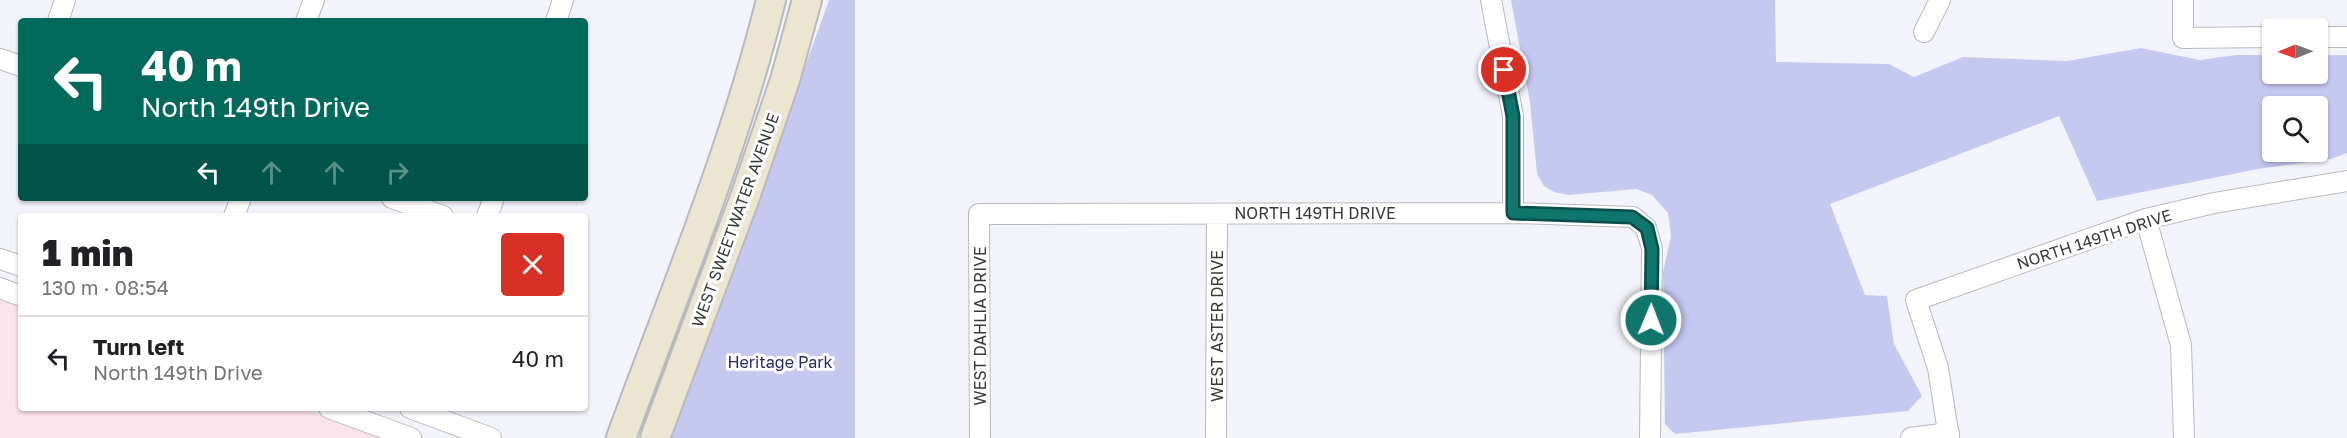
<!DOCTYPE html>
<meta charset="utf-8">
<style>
:root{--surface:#fff;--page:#f6f6f6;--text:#202124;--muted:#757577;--line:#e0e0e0}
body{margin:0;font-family:"Golos Text",sans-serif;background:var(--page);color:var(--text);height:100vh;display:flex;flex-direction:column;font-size:22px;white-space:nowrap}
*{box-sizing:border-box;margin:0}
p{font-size:20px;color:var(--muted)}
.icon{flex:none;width:33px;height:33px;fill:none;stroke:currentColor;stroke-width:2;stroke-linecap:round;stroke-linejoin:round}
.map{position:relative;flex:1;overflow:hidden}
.details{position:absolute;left:18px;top:213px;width:570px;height:198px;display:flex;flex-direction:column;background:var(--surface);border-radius:6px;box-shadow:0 2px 4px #0004}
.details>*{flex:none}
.guide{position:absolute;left:18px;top:18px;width:570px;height:183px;border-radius:6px;box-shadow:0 2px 4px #0004;background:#00695c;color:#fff;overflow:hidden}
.needle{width:39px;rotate:269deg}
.buttons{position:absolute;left:2262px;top:18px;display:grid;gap:12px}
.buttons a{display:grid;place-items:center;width:66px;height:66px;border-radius:6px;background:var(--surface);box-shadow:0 2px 4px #0004;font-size:30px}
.pin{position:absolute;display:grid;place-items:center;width:51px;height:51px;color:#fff;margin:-26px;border:3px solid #fff;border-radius:50%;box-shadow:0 2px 6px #0007}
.me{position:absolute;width:66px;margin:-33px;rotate:1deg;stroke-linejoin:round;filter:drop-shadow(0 0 4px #0008)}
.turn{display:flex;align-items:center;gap:21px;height:126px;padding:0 24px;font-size:27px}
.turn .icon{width:78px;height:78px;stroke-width:2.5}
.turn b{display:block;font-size:42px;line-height:51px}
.lanes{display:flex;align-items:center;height:57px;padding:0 24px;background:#0003;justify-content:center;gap:30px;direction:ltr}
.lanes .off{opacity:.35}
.round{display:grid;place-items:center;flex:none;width:63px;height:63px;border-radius:6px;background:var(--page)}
.summary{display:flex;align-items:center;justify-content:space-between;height:102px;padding:0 24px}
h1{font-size:36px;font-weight:800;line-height:45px}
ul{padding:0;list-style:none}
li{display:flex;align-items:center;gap:18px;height:84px;padding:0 24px;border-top:2px solid var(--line)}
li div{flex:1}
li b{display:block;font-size:22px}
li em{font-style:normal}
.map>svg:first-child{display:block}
</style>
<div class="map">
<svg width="2347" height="438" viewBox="0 0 2347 438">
<rect width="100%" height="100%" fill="#f3f4fb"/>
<path fill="#fde3eb" d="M0 294 21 302V408H302L378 438H0Z"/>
<path fill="#c5c9f0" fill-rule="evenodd" d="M829 0H855V438H671Z
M1511 0H1775L1776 62 1889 64 1914 77 1963 57 2067 61 2141 48 2200 60 2236 55H2272V74H2318V55H2347V153L2331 159 2258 169 2097 201 2059 116 1830 204 1865 295 1887 296 1894 344 1922 396 1908 411 1675 434 1665 424 1663 272 1671 236 1668 213 1652 195 1637 189 1569 195 1554 192 1544 186 1537 174 1530 102ZM2272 106H2318V152H2272Z"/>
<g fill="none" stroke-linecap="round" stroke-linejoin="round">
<defs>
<path id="street" d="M1491 0 1513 116V213
M2183 0V38L2272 37
M58 21 65 0
M306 21 314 0
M556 21 563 0
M1924 32 1940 0
M2318 37H2347
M0 59 21 66
M392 198 443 216
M234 216 241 198
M487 216 494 198
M2146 219 2181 345 2184 438
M0 259 21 266
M0 288 21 296
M329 408 411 438
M410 408 491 438
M980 438 979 214 1513 213 1633 217 1646 228 1652 248 1650 438
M1216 438 1217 214
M1911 438 1949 433
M1949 438 1938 368 1916 300 2146 219 2214 203 2347 181"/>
<path id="secondary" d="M621 438C674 293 734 150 771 0
M655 438 745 197 785 80 807 0"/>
</defs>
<use href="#street" stroke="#b8b9c0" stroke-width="22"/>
<use href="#secondary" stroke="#b8b9c0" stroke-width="32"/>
<use href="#street" stroke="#fff" stroke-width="20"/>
<use href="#secondary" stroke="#ece5d0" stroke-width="28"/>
</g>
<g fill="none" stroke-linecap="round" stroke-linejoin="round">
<defs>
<path id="route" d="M1504 70 1513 116V213L1632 217 1647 228 1652 249 1651 320"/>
</defs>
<use href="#route" stroke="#0a4d48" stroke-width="15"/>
<use href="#route" stroke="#0f766e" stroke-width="10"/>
</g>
<g text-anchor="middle" stroke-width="6" stroke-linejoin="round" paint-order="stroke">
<g font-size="16" fill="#39393c" stroke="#fff">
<text x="1315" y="219">NORTH 149TH DRIVE</text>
<text transform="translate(735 220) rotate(-70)" y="6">WEST SWEETWATER AVENUE</text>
<text transform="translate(2094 239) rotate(-18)" y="6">NORTH 149TH DRIVE</text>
<text transform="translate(980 326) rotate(-90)" y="6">WEST DAHLIA DRIVE</text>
<text transform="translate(1217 326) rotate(-90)" y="6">WEST ASTER DRIVE</text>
</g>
<g font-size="16" fill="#2a2867" stroke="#fff">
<text x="780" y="368">Heritage Park</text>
</g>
</g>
</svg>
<div class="buttons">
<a><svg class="needle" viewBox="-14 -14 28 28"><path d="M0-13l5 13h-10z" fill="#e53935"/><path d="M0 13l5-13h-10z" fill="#757577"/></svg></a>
<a><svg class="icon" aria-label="search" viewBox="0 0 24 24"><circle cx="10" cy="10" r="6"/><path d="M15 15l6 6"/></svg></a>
</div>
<div class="pin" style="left:1504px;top:70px;background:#d93025"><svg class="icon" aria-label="arrive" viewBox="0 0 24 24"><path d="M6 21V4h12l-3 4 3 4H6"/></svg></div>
<svg class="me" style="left:1651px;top:320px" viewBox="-20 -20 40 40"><circle r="17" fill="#0f766e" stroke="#fff" stroke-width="3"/><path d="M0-11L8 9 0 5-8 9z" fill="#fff"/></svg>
<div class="guide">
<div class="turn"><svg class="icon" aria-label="left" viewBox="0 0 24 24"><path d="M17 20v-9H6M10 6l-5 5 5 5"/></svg><div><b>40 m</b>North 149th Drive</div></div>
<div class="lanes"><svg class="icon" aria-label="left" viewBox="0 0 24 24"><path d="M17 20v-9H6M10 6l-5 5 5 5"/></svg><svg class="icon off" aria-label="ahead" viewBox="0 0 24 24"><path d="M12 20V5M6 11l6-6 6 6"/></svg><svg class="icon off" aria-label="ahead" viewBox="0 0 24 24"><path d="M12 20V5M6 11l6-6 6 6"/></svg><svg class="icon off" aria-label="right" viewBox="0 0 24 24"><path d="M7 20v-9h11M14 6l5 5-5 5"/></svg></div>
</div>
<section class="details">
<div class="summary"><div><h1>1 min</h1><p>130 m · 08:54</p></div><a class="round" style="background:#d93025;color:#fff"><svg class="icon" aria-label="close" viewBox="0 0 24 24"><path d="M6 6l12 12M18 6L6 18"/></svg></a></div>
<ul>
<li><svg class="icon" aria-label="left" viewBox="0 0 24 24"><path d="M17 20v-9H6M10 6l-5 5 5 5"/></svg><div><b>Turn left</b><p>North 149th Drive</p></div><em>40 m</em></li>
</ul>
</section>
</div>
